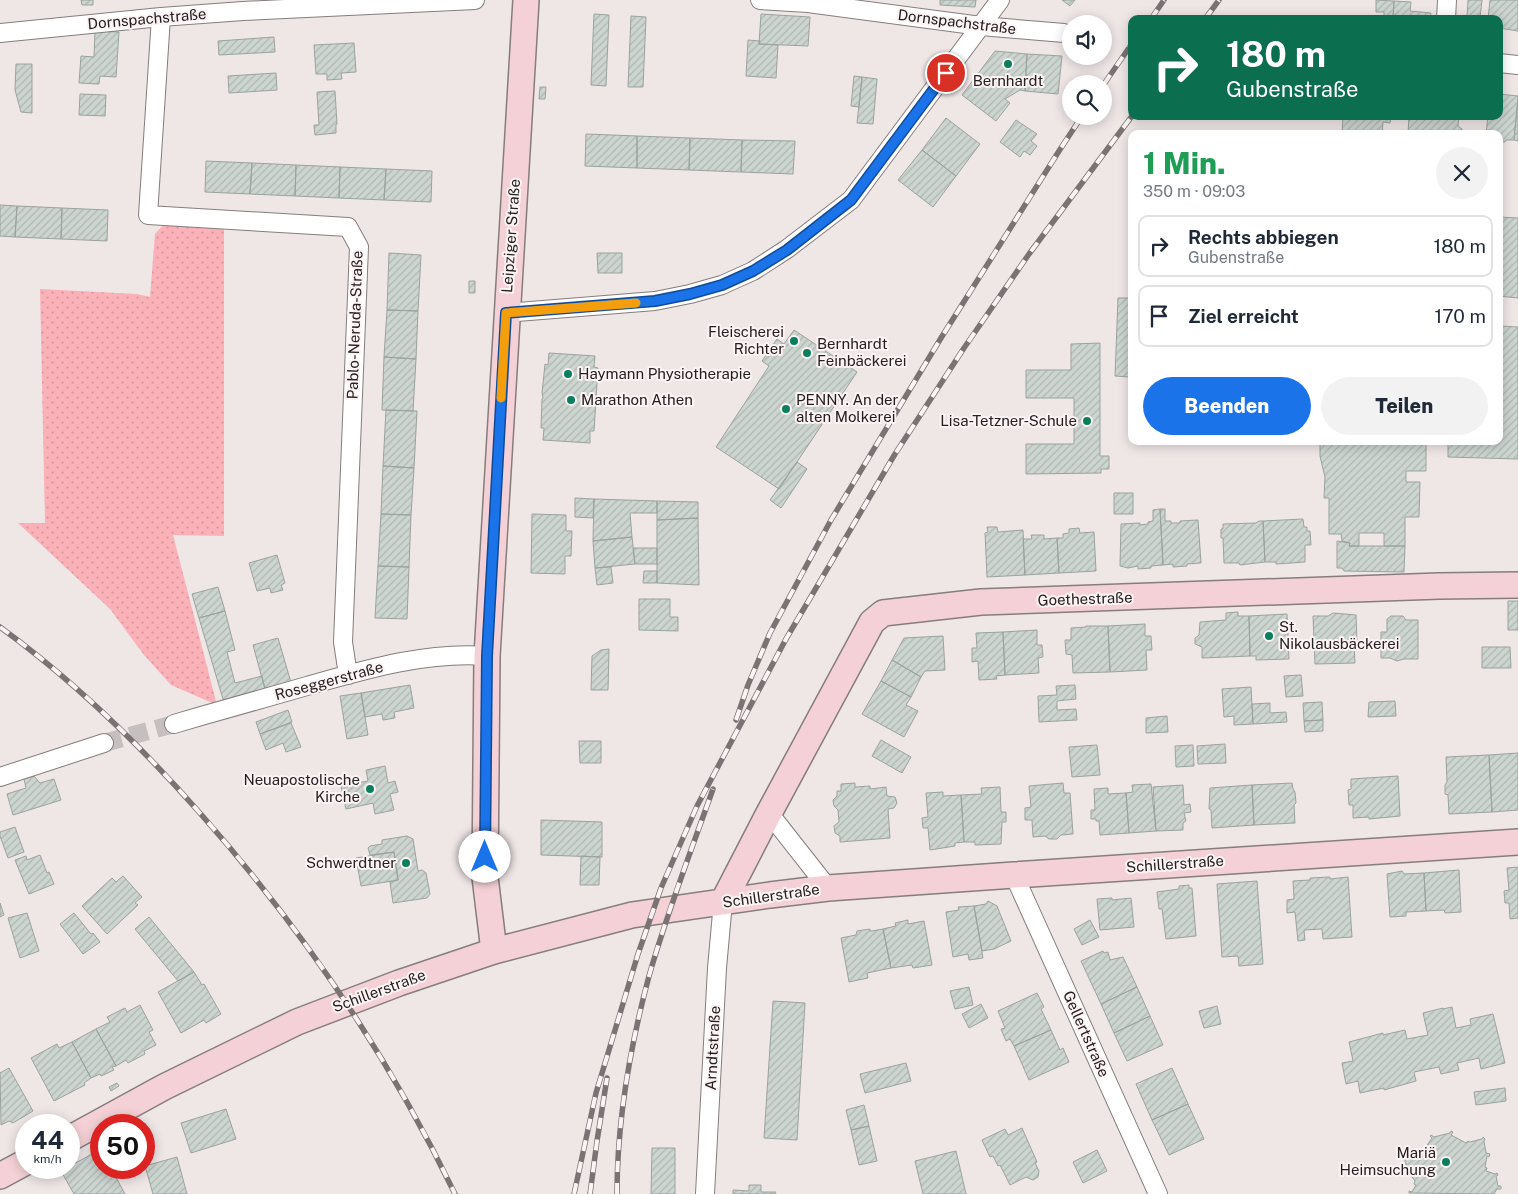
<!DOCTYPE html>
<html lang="de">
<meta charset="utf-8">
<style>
:root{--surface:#fff;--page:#f2f2f3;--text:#1f2937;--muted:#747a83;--line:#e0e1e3;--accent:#1a73e8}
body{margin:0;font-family:"Public Sans",sans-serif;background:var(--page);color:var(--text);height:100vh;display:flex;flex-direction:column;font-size:19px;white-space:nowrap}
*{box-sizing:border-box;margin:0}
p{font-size:16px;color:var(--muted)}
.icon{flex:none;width:28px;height:28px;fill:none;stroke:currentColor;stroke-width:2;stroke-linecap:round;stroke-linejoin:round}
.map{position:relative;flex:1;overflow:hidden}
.details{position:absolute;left:1128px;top:130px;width:375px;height:315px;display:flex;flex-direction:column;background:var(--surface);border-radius:10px;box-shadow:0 2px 12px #0003}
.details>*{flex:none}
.banner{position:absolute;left:1128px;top:15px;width:375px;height:105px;border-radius:10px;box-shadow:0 2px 12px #0003;background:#0b6e4f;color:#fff;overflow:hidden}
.fabs{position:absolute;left:1062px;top:15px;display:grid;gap:10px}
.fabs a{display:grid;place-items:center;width:50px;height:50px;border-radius:50%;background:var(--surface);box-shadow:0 2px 12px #0003;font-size:25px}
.speed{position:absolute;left:15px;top:1114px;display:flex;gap:10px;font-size:25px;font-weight:700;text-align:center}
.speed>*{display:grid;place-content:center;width:65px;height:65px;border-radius:50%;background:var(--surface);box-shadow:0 2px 12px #0003;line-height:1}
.speed small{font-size:12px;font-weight:400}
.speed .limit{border:8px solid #d22;background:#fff;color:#111}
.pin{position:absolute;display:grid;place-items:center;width:42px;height:42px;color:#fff;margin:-21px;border:2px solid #fff;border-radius:50%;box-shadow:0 1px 5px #0007}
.me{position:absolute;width:55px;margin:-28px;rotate:0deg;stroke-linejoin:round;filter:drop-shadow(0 0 4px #0008)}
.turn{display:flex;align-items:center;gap:18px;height:105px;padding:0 15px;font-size:22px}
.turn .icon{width:65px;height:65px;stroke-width:2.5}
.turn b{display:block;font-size:35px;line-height:42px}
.round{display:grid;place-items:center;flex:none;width:52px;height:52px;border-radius:26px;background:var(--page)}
.overview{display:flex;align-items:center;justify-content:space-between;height:85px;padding:0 15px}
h1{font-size:30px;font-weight:800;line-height:38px;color:#1e9e55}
.action{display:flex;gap:10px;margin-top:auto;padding:10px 15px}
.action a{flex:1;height:58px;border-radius:30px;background:var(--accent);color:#fff;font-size:20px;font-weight:800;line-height:58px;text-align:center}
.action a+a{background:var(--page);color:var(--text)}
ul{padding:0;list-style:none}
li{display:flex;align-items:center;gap:15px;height:62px;margin:0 10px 8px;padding:0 5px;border:2px solid var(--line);border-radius:10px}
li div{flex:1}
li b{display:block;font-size:19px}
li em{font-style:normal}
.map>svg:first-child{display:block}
</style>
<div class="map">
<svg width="1518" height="1194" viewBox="0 0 1518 1194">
<defs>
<pattern id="grass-dots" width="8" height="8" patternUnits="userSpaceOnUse" patternTransform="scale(1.25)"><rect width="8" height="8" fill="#fab1b8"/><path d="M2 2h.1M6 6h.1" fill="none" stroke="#d6989e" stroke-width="1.8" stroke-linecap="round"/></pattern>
<pattern id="building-hatch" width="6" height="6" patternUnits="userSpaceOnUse" patternTransform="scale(1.25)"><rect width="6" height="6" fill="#cdd5d1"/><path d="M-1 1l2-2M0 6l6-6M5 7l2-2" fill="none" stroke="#b0b7b3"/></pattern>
</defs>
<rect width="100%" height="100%" fill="#efe6e6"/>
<path fill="url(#grass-dots)" d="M166 222 224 227V536L173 535 217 705 171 685 144 655 110 609 18 523H45L40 289 137 294 150 297 155 234Z"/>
<path fill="url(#building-hatch)" stroke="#9ba39f" d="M81 0H93V5H82Z
M940 0H976L975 7 940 5Z
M1062 0H1075L1070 6Z
M1376 0 1394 1 1393 17H1384V12H1376Z
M1468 0H1482L1480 18 1467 17Z
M1490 0H1518V31L1499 28V19H1488Z
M1394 1 1411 2 1410 11 1431 13 1430 19H1393Z
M594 14 609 15 606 86 591 85Z
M761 14 810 17 808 46 759 44Z
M631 16 646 17 643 87H628Z
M95 31 119 32 116 77 100 76 99 84 79 83 81 56 94 57Z
M274 37 275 52 219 55 218 41Z
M748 40 760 41 759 44 778 45 776 78 746 76Z
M354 43 356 72 341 73 342 79 327 80V74H316L314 45Z
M995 51 1027 54 1025 91 1020 90 1005 99 1010 103 996 121 962 95Z
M1027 54 1062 56 1058 94 1025 91Z
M16 64H32V113L21 112 15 90Z
M276 73 277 90 229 93 228 76Z
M854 76 862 77 859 107 851 106Z
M862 77 877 79 873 124 857 123Z
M540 87H546L545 99H539Z
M335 91 337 124H336V133L315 135 314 125H319L317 92Z
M80 94 106 95 105 116 79 115Z
M1499 94 1518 96 1514 140H1506L1505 142H1499V134H1486L1488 116H1499Z
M1518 101V141L1514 140Z
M1343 116H1391L1390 123 1383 122 1382 134 1342 133Z
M1409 116H1459L1458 126 1462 129 1461 134H1408Z
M946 118 980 144 956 176 922 150Z
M1016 120 1037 134 1031 141 1037 146 1030 155 1024 151 1020 157 1000 142Z
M586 134 637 136V168L585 166Z
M637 136 690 138 689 170 637 168Z
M690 138 742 140 741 172 689 170Z
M742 140 795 141 793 174 741 172Z
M922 150 956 176 933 207 898 180Z
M206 161 252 163 250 194 205 192Z
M252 163 296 165 295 196 250 194Z
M296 165 340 167 339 198 295 196Z
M340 167 386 169 384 200 339 198Z
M386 169 432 171 431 202 384 200Z
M0 205 17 206 15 237 0 236Z
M17 206 62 208 61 239 15 237Z
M62 208 108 210 107 241 61 239Z
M1499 217 1518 218V298L1499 296Z
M389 253 421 255 418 311 387 310Z
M597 253H622V273H598Z
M469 281H475V293H469Z
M1118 298H1131L1129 377 1115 376Z
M387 310 418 311 416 359 384 357Z
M1499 326 1518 327V459L1448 457V441H1499Z
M794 330 857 372 779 489 716 447 769 366 762 361 777 339 784 344Z
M1100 343V456H1109V469H1101V473L1026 474V444H1074V398H1026V370H1071V344Z
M549 353 595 356 594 367 598 368 594 431H590V443L543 440 544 428H541L542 399 543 398 542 393 545 364 548 365Z
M384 357 416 359 413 411 382 410Z
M386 410 417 411 414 468 383 466Z
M1320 441H1426V471H1406V482H1420L1419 517H1405V546H1384V533H1359V546H1349L1350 543 1342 541 1341 534H1329V498H1324L1325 477 1320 456Z
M797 462 807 469 781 508 770 500Z
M383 466 414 468 411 515 381 514Z
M1114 493H1133V514H1114Z
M575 498 594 499 593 518 575 517Z
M594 499 657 501V513H630L632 537 593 541Z
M657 501 698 502V518L657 520Z
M1160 509H1165V521H1171V523H1180V521L1198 520 1201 563 1187 564V566L1173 567V564L1163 565Z
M1160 509 1163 565 1151 566V568L1138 569V566L1128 568 1120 566 1121 524 1140 523V525L1148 524V522L1153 521V510Z
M381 514 411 515 409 567 378 566Z
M532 514 566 515V531H572L571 556H565V574L531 573Z
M698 518 699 585 657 583V520Z
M1303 519 1304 527H1307V531H1310L1311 545H1305V562L1276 564V562H1265L1263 521Z
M1259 521H1263L1265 562 1240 565 1239 563H1224L1223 538H1221V529H1223V524L1256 523Z
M987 527H997L998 532 1023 530 1025 575 987 577 985 533 988 532Z
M1079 528 1080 533 1094 532 1096 571 1059 573 1057 538H1063V534L1069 533V529Z
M1031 535H1044V539L1057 538 1059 573 1025 575 1023 539H1032Z
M632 537 635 564 595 568 593 541Z
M1337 541 1350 543 1349 546H1405L1404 572 1344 571 1342 568H1337Z
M633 548H657V564H635Z
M277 555 285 583 281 585 283 590 271 593 270 588 257 591 249 563Z
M378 566 409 567 407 619 375 618Z
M611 567 613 583 597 585 595 568Z
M644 571H657V583H643Z
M218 587 225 611 199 618 192 594Z
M639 599H670V617H678V631L639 630Z
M1508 601H1518V630H1508Z
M225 611 235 650 227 652 235 683 262 676 266 693 225 706 199 618Z
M1238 612V616H1249L1250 656 1202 658V647L1195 644V638L1199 635 1200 622 1226 620V613Z
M1333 613 1356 615 1357 643 1354 644 1355 663 1315 664 1313 616H1328Z
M1287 614 1289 659 1256 660V656H1250L1249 616Z
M1391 616H1403L1406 620H1418V659H1404L1397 661 1390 658H1381V632H1387V619Z
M1145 624V636H1151L1152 650H1146L1147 670 1110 672 1108 626Z
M1086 626H1108L1110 672 1073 673 1072 655 1066 654 1065 640H1071V628L1086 627Z
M1037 630V645H1042L1043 657 1038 658 1039 673 1005 675 1003 632Z
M1003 632 1005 675 996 676 997 679 979 680 978 661 972 662V648H977L976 633Z
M943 636 945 670 925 671 921 677 892 660 904 638Z
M278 638 292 686 266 693 253 645Z
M1482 647H1510L1511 668H1482Z
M609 649 608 690H591L592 656 601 650Z
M892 660 921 677 911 697 881 681Z
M1301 675 1303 696 1286 697 1284 676Z
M881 681 911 697 906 705 918 711 904 737 862 714Z
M410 685 414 708 394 712 395 718 383 720 382 714 365 717 361 693Z
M1075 685 1076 699 1057 701V710L1076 709 1077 720 1039 722 1038 696 1057 695 1056 686Z
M1251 687 1253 724 1234 725V716L1224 717 1222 689Z
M361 693 368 735 347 739 340 696Z
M1395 701 1396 716 1368 717 1369 702Z
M1322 702 1323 720 1304 721 1303 703Z
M1270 703V713L1286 712 1287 722 1253 724 1252 704Z
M288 710 292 722 260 734 256 722Z
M1167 716 1168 732 1146 733V718Z
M1323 720V731L1305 732 1304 721Z
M291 723 301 747 286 752 283 743 266 750 260 734Z
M881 740 911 757 902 773 872 756Z
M579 741H601V763H580Z
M1225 744 1226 763 1198 764 1197 746Z
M1097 745 1100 775 1072 777 1069 747Z
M1193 745 1194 766 1176 767 1175 746Z
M1518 753V810L1492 812 1489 755Z
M1489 755 1492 812 1449 814 1448 795 1445 794V785L1447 782 1446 757Z
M385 766 388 783 395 781 398 792 390 794 394 810 375 814 373 803 346 809 341 786 368 781 366 770Z
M34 776 40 783 54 779 61 800 13 815 7 794 26 788 24 779Z
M1398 776 1400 816 1369 819V817L1353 818V805H1349L1348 790 1351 789V779Z
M855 783V787L870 786V789L886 787 887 796 895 797 897 803 894 808 888 809 890 838 840 842V836L835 833 834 826 839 822 838 810 834 806 833 800 837 796V791H841V784Z
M1063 783 1064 793H1070L1073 834 1061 835 1057 839H1049L1045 836 1033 837 1032 820H1025V808L1031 807 1029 786Z
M1292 783 1293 789 1295 792 1296 803 1294 805 1295 823 1254 825 1252 785Z
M1151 784 1156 831 1129 833 1126 793 1133 792 1132 785Z
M1183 785 1184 805 1190 804 1191 812 1184 813 1186 821 1183 823V830L1156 831 1153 787Z
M1252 785 1254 825 1212 828 1211 810 1209 809 1210 788Z
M1000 787 1001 812H1006V822H1002L1001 844 975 845V842H964L961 795 982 794 981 788Z
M1108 788V794L1126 793 1129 833 1100 835 1099 821H1096V819H1091V810H1095L1094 789Z
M943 792V796L961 795 964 842 955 843V846L930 850 928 828H923L922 818 928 817 926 793Z
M541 820 602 822V857L541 855Z
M15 827 24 852 8 858 0 836V832Z
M407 836 413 839 418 871 422 870 426 873 430 894 427 898 393 903 390 882 398 880 394 852 370 855 368 848 370 846 382 844V840Z
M394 852 398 880 361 886 356 858Z
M40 855 47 873 49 872 54 884 29 894 15 860 26 856 27 860Z
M581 856 600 857 599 885H580Z
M1518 867V918L1510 919 1509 903H1505L1504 891 1509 890 1507 868Z
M1459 870 1461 912 1445 913 1444 910 1426 911 1424 873Z
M1402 871 1404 874 1424 873 1426 911 1406 912V916L1390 917 1387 874Z
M123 876 142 897 135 903 138 905 107 934 82 906 112 878 116 882Z
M1330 877V879L1348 877 1352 937 1323 939 1322 929 1304 930 1305 940 1298 941 1295 912 1287 913V900L1294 899 1293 881 1310 880V878Z
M1257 881 1263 964 1239 966 1238 956 1222 957 1217 884Z
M1189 885V888H1192L1196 936 1166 939 1162 909H1159L1157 892 1179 889V886Z
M1112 898V900L1131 898 1134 927 1100 930 1097 899Z
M988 901 997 906 1011 941 994 949 982 951 974 906 986 904Z
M0 903 4 915 0 917Z
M974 906 983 958 969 960 968 954 953 957 946 912 959 910 958 907Z
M27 913 39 951 20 958 8 918Z
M74 913 91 934 93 933 100 942 83 954 60 924Z
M149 917 194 972 178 981 135 929Z
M908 920V924L924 921 932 965 913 968 912 965 891 968 883 929 896 926 895 923Z
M1090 920 1099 937 1082 945 1074 929Z
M870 929V931H872L883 929 891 968 867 973 868 978 849 982 841 938 856 935 857 931Z
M1103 951 1104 953 1108 952 1110 960 1123 957 1137 987 1101 1004 1081 961Z
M194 972 202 985 204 984 221 1014 206 1023 204 1020 181 1033 158 992Z
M969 987 973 1005 955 1009 950 991Z
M1137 987 1150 1016 1114 1033 1101 1004Z
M1037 993 1044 1007 1041 1009 1051 1030 1014 1046 1010 1039 1006 1041 1001 1029 1005 1028 998 1011Z
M773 1001 805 1003 797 1140 764 1138Z
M981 1004 988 1018 969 1028 962 1014Z
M140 1005 153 1030 149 1032 156 1045 144 1051 145 1054 128 1063 126 1060 116 1066 96 1029 110 1022 107 1017 125 1008 127 1012Z
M1217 1006 1221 1024 1204 1028 1199 1011Z
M1452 1007 1456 1028 1471 1025 1470 1019 1493 1014 1505 1063 1481 1069 1479 1058 1457 1063 1459 1070 1441 1074 1439 1067 1414 1072 1416 1081 1384 1090V1088L1360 1093 1358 1081 1346 1084 1342 1063 1353 1061 1349 1042 1383 1033V1035L1405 1030 1407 1039 1428 1035 1423 1013 1443 1008V1009Z
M1150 1016 1163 1045 1127 1061 1114 1033Z
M96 1029 116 1066 112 1067 114 1070 101 1076 100 1074 91 1078 72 1042Z
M1051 1030 1060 1050 1063 1048 1069 1062 1029 1080 1014 1046Z
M72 1042 91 1078 84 1083 85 1085 54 1101 31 1058 57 1044 59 1048Z
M906 1063 911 1081 865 1093 860 1074Z
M9 1068 33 1111 13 1123 9 1121 1 1125 0 1073Z
M1172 1068 1188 1104 1152 1120 1136 1084Z
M117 1083 119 1086 111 1091 109 1087Z
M1505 1088 1506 1101 1476 1105 1474 1092Z
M1188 1104 1204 1139 1169 1155 1152 1120Z
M864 1105 869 1126 851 1130 846 1110Z
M226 1109 236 1139 191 1153 181 1123Z
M869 1126 877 1161 859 1165 851 1130Z
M1022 1128 1037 1162 1035 1163 1039 1171 1038 1177 1033 1180 1026 1177 1010 1185 1000 1165 998 1166 993 1156 990 1157 982 1140 1005 1129 1008 1135Z
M1451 1131 1453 1132 1451 1135 1466 1143 1468 1141 1470 1142 1482 1139 1483 1137 1485 1139 1484 1141 1486 1153 1490 1154 1489 1157 1487 1156 1485 1167 1487 1168 1486 1171 1495 1174 1497 1173 1498 1175 1496 1176 1498 1186H1501V1189H1497L1494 1194 1409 1193V1191L1412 1192 1416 1185 1414 1184 1415 1181 1409 1173 1407 1175 1405 1172 1408 1171 1403 1154 1407 1155 1420 1152V1150L1423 1151 1432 1138 1430 1136 1431 1135 1434 1137 1450 1133Z
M652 1148H675V1194H651Z
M101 1149V1168H111L125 1194H74L61 1171Z
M1097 1150 1107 1171 1083 1183 1073 1162Z
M956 1151 966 1194H923L915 1161Z
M177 1157 187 1194H153L145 1166Z
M749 1185H761V1192H776L775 1194H733V1190L749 1191Z"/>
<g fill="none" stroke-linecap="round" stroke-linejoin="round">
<path stroke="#c6bfbf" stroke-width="18" stroke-dasharray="18 9" stroke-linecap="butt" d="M104 743 174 724"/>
<defs>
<path id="street" d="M760 0 808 3 981 26 1064 33
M161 17 148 215 348 227 359 247 343 642 348 675
M1446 19 1447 0
M0 33 161 17 243 11 475 0
M1499 63 1518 65
M506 313 655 301 690 294 722 285 753 271 787 249 851 200 1000 0
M174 724C218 711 262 699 307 686 364 670 427 651 487 656
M0 777 104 743
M769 813 828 888
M1014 875 1158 1194
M705 1194 717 968 723 902"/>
<path id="secondary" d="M723 902 769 813 872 622 883 613 981 602 1439 586 1518 585
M494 951 485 877 487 656 526 0
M69 1139 164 1087 297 1022 399 983 494 951 632 915 770 895 828 888 1014 875 1518 842
M0 1176 26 1162"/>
</defs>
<use href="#street" stroke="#867d7d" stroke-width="20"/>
<use href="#secondary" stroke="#867d7d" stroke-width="28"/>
<use href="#street" stroke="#fff" stroke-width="18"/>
<use href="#secondary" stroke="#f4d1d6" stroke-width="25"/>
<defs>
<path id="rail" d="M1151 19 1164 0
M1205 19 1219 0
M1104 84 1131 45
M0 627C73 680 139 744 199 812 301 927 388 1055 455 1194
M736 720 748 685 770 633 831 520 941 338 1059 151 1082 116
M574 1194 596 1093 638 954 661 888 697 806 786 639 895 454 964 348 1029 254 1132 116
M590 1194 597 1141 607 1078
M617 1194C617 1121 630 1047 649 976 667 913 691 851 713 789"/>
</defs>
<use href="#rail" stroke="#797373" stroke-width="5.5"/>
<use href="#rail" stroke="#fdf3f4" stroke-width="4" stroke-dasharray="11" stroke-linecap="butt"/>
</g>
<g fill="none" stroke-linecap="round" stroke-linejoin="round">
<defs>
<path id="route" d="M485 857 487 656 506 313 655 301 690 294 722 285 753 271 787 250 851 200 946 73"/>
</defs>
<use href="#route" stroke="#114b97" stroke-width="12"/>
<use href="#route" stroke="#1a73e8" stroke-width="9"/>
<path stroke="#f59e0b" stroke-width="9" d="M501 398 506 313 636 303"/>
</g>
<g fill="#097f5d" stroke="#fdf3f4" stroke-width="2">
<circle cx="1008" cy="64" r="5"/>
<circle cx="794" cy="341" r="5"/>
<circle cx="807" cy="353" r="5"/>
<circle cx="568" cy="374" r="5"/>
<circle cx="571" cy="400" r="5"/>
<circle cx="786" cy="409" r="5"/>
<circle cx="1087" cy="421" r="5"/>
<circle cx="1269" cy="636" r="5"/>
<circle cx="370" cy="789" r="5"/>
<circle cx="406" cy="863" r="5"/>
<circle cx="1446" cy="1162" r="5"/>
</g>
<g text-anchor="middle" stroke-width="4" stroke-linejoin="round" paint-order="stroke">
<g font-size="15" fill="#242121" stroke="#fdf3f4">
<text transform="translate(147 19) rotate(-5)" y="5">Dornspachstraße</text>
<text transform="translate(957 22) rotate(7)" y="5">Dornspachstraße</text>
<text transform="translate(511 236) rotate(-86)" y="5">Leipziger Straße</text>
<text transform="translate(355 325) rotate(-88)" y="5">Pablo-Neruda-Straße</text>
<text transform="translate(1085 599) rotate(-2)" y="5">Goethestraße</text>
<text transform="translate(329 681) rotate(-15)" y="5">Roseggerstraße</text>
<text transform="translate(1175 864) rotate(-4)" y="5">Schillerstraße</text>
<text transform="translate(771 896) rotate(-8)" y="5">Schillerstraße</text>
<text transform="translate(379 991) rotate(-20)" y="5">Schillerstraße</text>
<text transform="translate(1086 1034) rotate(66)" y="5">Gellertstraße</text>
<text transform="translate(713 1048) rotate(-87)" y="5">Arndtstraße</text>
</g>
<g font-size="15" fill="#242121" stroke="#fdf3f4" text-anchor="end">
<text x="1008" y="86" text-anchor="middle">Bernhardt</text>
<text x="784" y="337">Fleischerei<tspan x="784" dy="17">Richter</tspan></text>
<text x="817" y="349" text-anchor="start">Bernhardt<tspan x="817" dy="17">Feinbäckerei</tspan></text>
<text x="578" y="379" text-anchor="start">Haymann Physiotherapie</text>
<text x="581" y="405" text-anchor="start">Marathon Athen</text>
<text x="796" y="405" text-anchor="start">PENNY. An der<tspan x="796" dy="17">alten Molkerei</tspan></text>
<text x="1077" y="426">Lisa-Tetzner-Schule</text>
<text x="1279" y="632" text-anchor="start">St.<tspan x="1279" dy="17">Nikolausbäckerei</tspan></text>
<text x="360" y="785">Neuapostolische<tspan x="360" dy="17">Kirche</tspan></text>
<text x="396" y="868">Schwerdtner</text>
<text x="1436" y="1158">Mariä<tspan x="1436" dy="17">Heimsuchung</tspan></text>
</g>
</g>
</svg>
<div class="fabs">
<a><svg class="icon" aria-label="sound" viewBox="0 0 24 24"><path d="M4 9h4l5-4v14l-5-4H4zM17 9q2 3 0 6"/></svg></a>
<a><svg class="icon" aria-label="search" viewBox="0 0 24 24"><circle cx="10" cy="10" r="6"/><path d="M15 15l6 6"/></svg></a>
</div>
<div class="speed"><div>44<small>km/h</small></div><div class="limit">50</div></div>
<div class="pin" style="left:946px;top:73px;background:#d93025"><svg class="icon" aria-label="arrive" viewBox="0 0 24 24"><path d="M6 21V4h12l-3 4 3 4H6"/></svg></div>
<svg class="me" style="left:485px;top:857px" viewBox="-20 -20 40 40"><circle r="19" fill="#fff"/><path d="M0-13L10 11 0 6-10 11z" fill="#1a73e8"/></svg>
<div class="banner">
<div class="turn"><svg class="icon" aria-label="right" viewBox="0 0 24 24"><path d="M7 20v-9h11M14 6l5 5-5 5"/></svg><div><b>180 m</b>Gubenstraße</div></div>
</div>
<section class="details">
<div class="overview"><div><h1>1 Min.</h1><p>350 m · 09:03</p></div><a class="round"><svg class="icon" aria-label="close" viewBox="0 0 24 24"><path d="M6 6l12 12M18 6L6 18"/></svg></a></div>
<ul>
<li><svg class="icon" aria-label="right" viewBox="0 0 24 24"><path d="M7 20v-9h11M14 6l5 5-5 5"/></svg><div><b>Rechts abbiegen</b><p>Gubenstraße</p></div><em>180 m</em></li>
<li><svg class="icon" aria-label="arrive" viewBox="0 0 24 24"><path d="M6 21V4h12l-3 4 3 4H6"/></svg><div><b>Ziel erreicht</b></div><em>170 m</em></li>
</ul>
<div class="action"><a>Beenden</a><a>Teilen</a></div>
</section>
</div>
